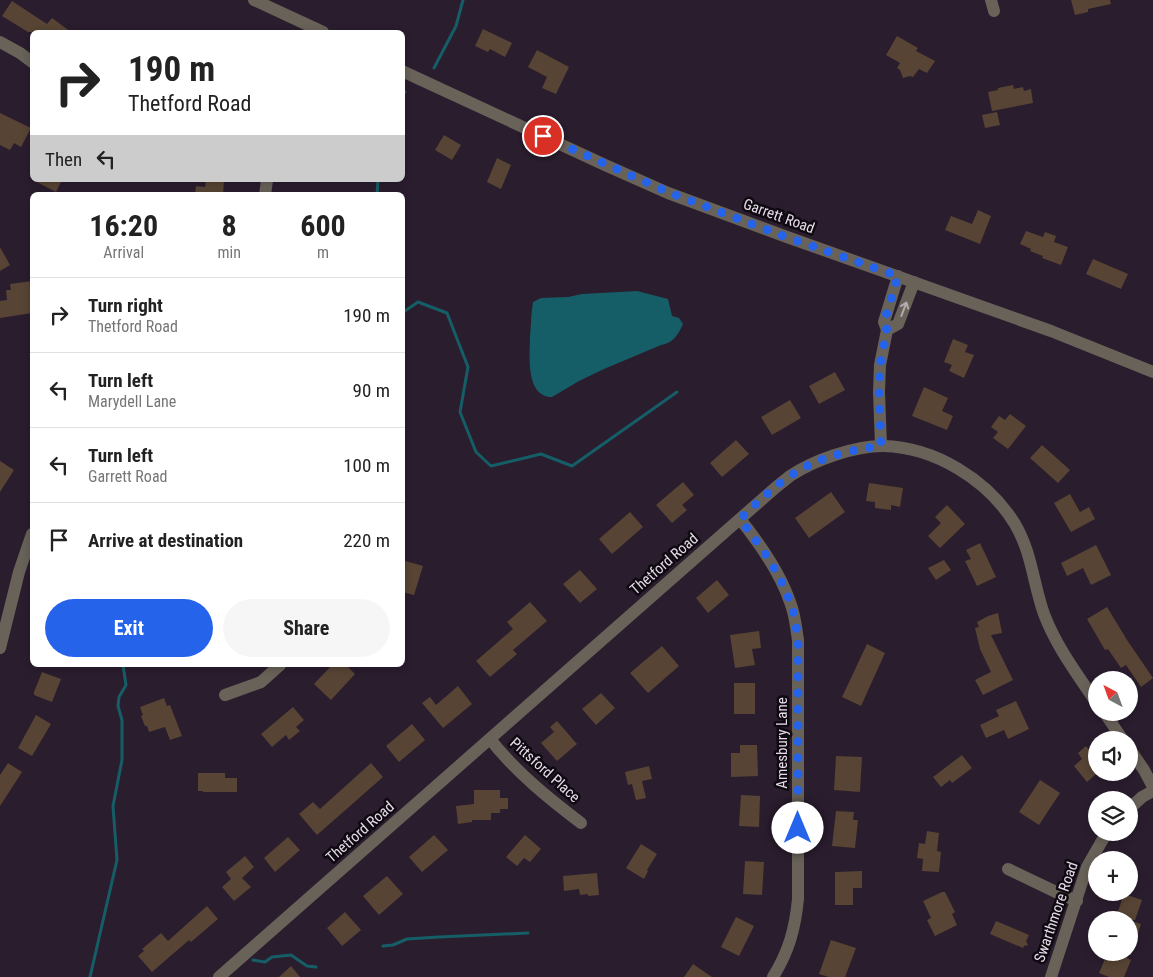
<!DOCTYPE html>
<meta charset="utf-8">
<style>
:root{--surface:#fff;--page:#f6f6f6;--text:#222;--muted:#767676;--line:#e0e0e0;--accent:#2563eb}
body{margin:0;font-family:"Roboto Condensed",sans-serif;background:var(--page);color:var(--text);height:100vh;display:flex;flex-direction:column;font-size:19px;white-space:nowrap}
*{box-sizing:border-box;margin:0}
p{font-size:16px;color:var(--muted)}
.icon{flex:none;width:28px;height:28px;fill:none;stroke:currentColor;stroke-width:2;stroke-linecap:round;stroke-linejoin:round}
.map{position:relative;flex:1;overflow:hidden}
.panel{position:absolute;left:30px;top:192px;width:375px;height:475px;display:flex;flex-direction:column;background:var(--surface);border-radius:8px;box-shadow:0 2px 8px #0003}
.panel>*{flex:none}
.banner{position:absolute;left:30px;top:30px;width:375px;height:152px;border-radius:8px;box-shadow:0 2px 8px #0003;background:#fff;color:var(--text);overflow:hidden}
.needle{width:32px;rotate:319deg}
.tools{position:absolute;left:1088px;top:671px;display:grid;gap:10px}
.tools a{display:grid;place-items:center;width:50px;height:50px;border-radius:50%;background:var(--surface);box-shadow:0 2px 8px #0003;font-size:25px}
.pin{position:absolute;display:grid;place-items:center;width:42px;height:42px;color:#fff;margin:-21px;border:2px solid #fff;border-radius:50%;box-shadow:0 1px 5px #0007}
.me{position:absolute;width:55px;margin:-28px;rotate:0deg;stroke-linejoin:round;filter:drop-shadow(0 0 4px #0008)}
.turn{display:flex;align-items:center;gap:18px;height:105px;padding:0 15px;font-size:22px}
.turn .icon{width:65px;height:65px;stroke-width:2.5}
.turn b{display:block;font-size:35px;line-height:42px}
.then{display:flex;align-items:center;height:48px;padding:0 15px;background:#0003;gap:10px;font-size:19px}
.eta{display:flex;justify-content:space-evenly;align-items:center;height:85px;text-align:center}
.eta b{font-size:30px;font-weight:700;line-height:35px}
.primary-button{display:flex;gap:10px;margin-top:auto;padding:10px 15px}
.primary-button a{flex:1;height:58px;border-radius:30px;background:var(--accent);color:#fff;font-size:20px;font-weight:700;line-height:58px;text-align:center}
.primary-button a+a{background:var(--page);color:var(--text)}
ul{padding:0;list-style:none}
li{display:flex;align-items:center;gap:15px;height:75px;padding:0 15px;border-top:1px solid var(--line)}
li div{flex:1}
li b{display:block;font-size:19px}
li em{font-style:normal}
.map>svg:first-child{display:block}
</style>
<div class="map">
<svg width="1153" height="977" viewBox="0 0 1153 977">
<rect width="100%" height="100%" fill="#2a1d2e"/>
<path fill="#165e67" d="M637 291 668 299 672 316 679 318 683 324C678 335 673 343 661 345L604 369 579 381 552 397C525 397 530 354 530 337 531 325 531 314 533 302L541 298 568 297 582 294Z"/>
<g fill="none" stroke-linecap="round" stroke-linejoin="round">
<path stroke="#165e67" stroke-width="3" d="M434 68 456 26 463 0
M402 94 405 92
M377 195 378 180
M402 313 418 302 447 313 468 367 460 412 476 452 491 466 541 454 572 466 677 392
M383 946 393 945 407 939 439 937 528 933
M253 960 265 962 272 957 291 955 307 966 316 967
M90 977 117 860 113 806 122 760V720L118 706 119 697 126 685 123 665"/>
</g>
<path fill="#574434" d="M1071 0H1110L1111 4 1088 9V12L1075 15Z
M12 1 47 24 52 18 71 32H28L2 16Z
M483 29 512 43 505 57 490 49 488 52 475 46Z
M897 36 918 48 916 51 935 61 927 73 919 69 913 77 910 76 903 78 900 70 897 68 900 63 886 55Z
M537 50 569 67 556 94 542 88 547 77 528 67Z
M1013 85 1014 89 1023 87 1024 91 1031 89 1033 103 992 111 988 92 998 90V88Z
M997 112 1000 125 985 128 982 115Z
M0 113 31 128 21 147 14 143 10 150 0 145Z
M444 135 461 145 452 160 435 150Z
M497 158 511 165 501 189 487 182Z
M33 180H62L56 192Z
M206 180H224L223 195H195L196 186 205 187Z
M978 210 991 216 980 244 945 230 951 216 972 224Z
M1026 231 1043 237 1045 232 1056 236 1054 242 1068 247 1061 265 1042 258 1043 256 1030 251 1031 249 1020 244Z
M0 247 10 265 0 271Z
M1093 259 1128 274 1121 289 1086 274Z
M32 281V313L0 318V301L7 300 6 290H11L10 284Z
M953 339 968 345 965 352 974 355 964 378 949 371 952 365 944 362Z
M835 372 845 390 819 404 809 386Z
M924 387 948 398 942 411 953 416 947 430 912 416Z
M790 400 801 418 772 435 761 417Z
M1010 414 1026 426 1008 449 993 438 998 432 991 427 999 416 1005 420Z
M736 440 749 454 722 477 710 463Z
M1042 445 1070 470 1058 483 1030 458Z
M0 461 14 470 0 492Z
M683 482 694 495 682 505 687 510 672 523 656 505Z
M869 483 903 488 900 507 891 505V510L875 508V502L866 501Z
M831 492 845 512 809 538 795 518Z
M1070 494 1080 512 1089 507 1095 519 1071 532 1054 503Z
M947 505 965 524 940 548 928 536 941 523 935 517Z
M630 512 643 527 612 554 599 539Z
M980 543 996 577 977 586 965 561 971 559 966 550Z
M1096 545 1111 575 1091 585 1083 568 1067 576 1061 563Z
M402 560 423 566 414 595 402 592Z
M944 560 951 570 936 580 928 568Z
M580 570 597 589 580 603 563 584Z
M717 580 729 595 708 613 696 598Z
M530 602 547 621 513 650 517 654 490 677 476 661 513 629 507 622Z
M1107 607 1127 640 1153 678 1141 687 1126 665 1121 668 1108 649 1105 650 1087 619Z
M998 613 1002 633 991 635 1013 680 983 695 975 680 991 672 980 649 975 628 979 627 977 622 988 616Z
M759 631 761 648 752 649 755 665 735 668 730 635Z
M867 644 885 653 861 706 842 697Z
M662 646 679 666 648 693 630 673Z
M332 665H346L355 674 331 700 314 684Z
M42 672 61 679 52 702 34 695V692Z
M734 683H755V714H734Z
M458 686 472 704 443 728 422 703 430 697 436 705Z
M601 693 615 708 596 725 582 709Z
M164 698 167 706 170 705 182 736 170 740 165 727 149 732 147 726H145L141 716 143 715 140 707Z
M1016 701 1029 729 1008 739 1004 730 986 738 980 725 999 716 996 710Z
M293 707 304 720 296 727 300 731 289 740 286 735 272 747 261 734Z
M36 715 51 724 32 756 18 748Z
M557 721 577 744 557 761 541 743 554 732 550 727Z
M412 724 425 740 399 762 386 746Z
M740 745H757L758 776 731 777V753H740Z
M1086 746 1096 758V774L1087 782 1074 766 1082 759 1078 753Z
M962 755 972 768 952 783 950 780 941 787 933 777Z
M836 756 862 757 860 792 834 790Z
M8 763 22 772 0 806V775Z
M371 763 383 777 317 835 299 814 313 802 320 809Z
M649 766 652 779 642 781 646 798 636 800 632 784 628 785 625 772Z
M198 773H225V778H237V792H203V791H198Z
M1040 780 1060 793 1039 825 1019 812Z
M474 790H500V798H508V809H500V813H491V820H472V822L458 824 456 806 474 804Z
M741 795 760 796 759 827 739 826Z
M836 811 854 812 853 820H858L855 848 832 846Z
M927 831 939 833 937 851 941 852 939 872 922 871 923 859 917 858 919 843 925 844Z
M434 835 448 850 422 872 409 857Z
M525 835 541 849 530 862 524 858 517 866 506 857Z
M288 837 300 850 275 872 264 858Z
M641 844 657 854 647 870 648 871 644 879 626 868Z
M245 856 254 867 242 878 251 887 234 901 222 887 231 879 226 872Z
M745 861 764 862 762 895 743 894Z
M862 871V888H853V905H835V872Z
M597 873 599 895 588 896V894L580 895 579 889 564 891 563 876Z
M387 876 403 894 379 915 363 896Z
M942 892H945L955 912 952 914 957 925 935 936 927 920 931 918 923 901Z
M1124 894 1142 900 1135 920H1115Z
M207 906 218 919 191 942 189 940 152 972 138 956 144 951 142 949 161 933 168 941Z
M345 912 361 930 342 946 327 928Z
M736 917 754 926 739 956 721 947Z
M1129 920 1141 924 1131 955H1129Z
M996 921 1029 935 1026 941 1028 945 1024 946 1023 948 990 934Z
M831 940 856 948 845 977H829L819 974Z
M1108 952H1115L1131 960 1124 977H1109L1099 973Z
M693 964 712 977H684Z
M291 966 300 977H279Z"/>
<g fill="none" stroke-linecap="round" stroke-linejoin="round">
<path stroke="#686259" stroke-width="12" d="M991 0 994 11
M0 42 20 53 32 62
M265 195 267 180
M887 330 898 324 914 282
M881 446 879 392 880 365 887 330 884 322 898 276
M740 519C760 544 780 572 790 602 795 614 796 627 798 640V899C795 929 789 951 773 977
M0 648 19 572 32 534
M225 695 261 682 280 665
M1104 712 1123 740
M490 739C516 772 548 798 581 823
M1129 748 1144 770 1153 787
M1129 809 1142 797 1153 791
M1008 869 1058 893 1077 901
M219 977 775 488C780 484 785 480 790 476 814 460 854 446 883 446 935 447 988 480 1015 524 1032 553 1033 583 1044 614 1056 646 1077 674 1096 702
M1051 977 1087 867 1107 832"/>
<path stroke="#686259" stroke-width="12" d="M254 0 323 32
M402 71 605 165 668 193 787 237 1051 331 1153 372"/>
</g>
<defs><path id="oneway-shaft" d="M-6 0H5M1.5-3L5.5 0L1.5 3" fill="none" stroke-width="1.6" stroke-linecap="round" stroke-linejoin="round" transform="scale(1.25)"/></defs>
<use stroke="#b3abaf" href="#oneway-shaft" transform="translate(904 309) rotate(-69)"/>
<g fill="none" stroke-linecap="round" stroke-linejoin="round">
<path stroke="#2563eb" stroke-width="9" stroke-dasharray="0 16.2" d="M543 136 668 192 786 237 898 276 884 322 887 330 880 365 879 392 881 446C849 450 816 458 790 476 772 488 756 504 740 519 759 544 780 572 790 602 795 614 796 627 798 640V828"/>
</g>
<g text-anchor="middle" stroke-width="5" stroke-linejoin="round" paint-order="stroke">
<g font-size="15" fill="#e5dce8" stroke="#0f0911">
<text transform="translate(779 216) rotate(20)" y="5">Garrett Road</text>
<text transform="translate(664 564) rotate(-41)" y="5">Thetford Road</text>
<text transform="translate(782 743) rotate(-90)" y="5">Amesbury Lane</text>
<text transform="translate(545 770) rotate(42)" y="5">Pittsford Place</text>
<text transform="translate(360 832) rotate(-41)" y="5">Thetford Road</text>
<text transform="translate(1056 912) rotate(-71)" y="5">Swarthmore Road</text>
</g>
</g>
</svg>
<div class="tools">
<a><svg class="needle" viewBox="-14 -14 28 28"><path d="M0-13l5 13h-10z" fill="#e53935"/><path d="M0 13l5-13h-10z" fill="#767676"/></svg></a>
<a><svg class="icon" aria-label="sound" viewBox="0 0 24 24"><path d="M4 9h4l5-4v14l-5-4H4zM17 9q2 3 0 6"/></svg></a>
<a><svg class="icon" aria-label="layers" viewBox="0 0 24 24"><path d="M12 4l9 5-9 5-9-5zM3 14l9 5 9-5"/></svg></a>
<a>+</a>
<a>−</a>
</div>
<div class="pin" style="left:543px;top:136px;background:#d93025"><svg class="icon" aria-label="arrive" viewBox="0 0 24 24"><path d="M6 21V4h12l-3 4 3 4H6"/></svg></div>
<svg class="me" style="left:798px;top:828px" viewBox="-20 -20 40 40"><circle r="19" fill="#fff"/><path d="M0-13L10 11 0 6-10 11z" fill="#2563eb"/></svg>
<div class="banner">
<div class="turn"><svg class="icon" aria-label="right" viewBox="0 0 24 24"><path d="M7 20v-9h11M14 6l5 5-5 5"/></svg><div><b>190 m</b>Thetford Road</div></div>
<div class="then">Then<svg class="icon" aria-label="left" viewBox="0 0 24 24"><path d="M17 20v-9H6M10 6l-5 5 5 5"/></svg></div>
</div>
<section class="panel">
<div class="eta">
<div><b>16:20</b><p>Arrival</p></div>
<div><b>8</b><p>min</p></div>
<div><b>600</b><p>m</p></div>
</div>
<ul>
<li><svg class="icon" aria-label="right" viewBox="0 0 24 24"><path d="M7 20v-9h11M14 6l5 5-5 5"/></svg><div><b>Turn right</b><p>Thetford Road</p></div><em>190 m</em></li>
<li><svg class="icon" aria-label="left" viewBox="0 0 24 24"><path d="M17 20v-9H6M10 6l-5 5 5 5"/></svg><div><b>Turn left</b><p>Marydell Lane</p></div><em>90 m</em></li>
<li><svg class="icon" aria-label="left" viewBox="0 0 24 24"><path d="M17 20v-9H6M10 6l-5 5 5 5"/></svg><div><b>Turn left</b><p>Garrett Road</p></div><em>100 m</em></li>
<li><svg class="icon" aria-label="arrive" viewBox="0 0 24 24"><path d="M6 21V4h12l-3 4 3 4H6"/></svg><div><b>Arrive at destination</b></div><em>220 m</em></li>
</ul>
<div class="primary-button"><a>Exit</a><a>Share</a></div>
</section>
</div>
